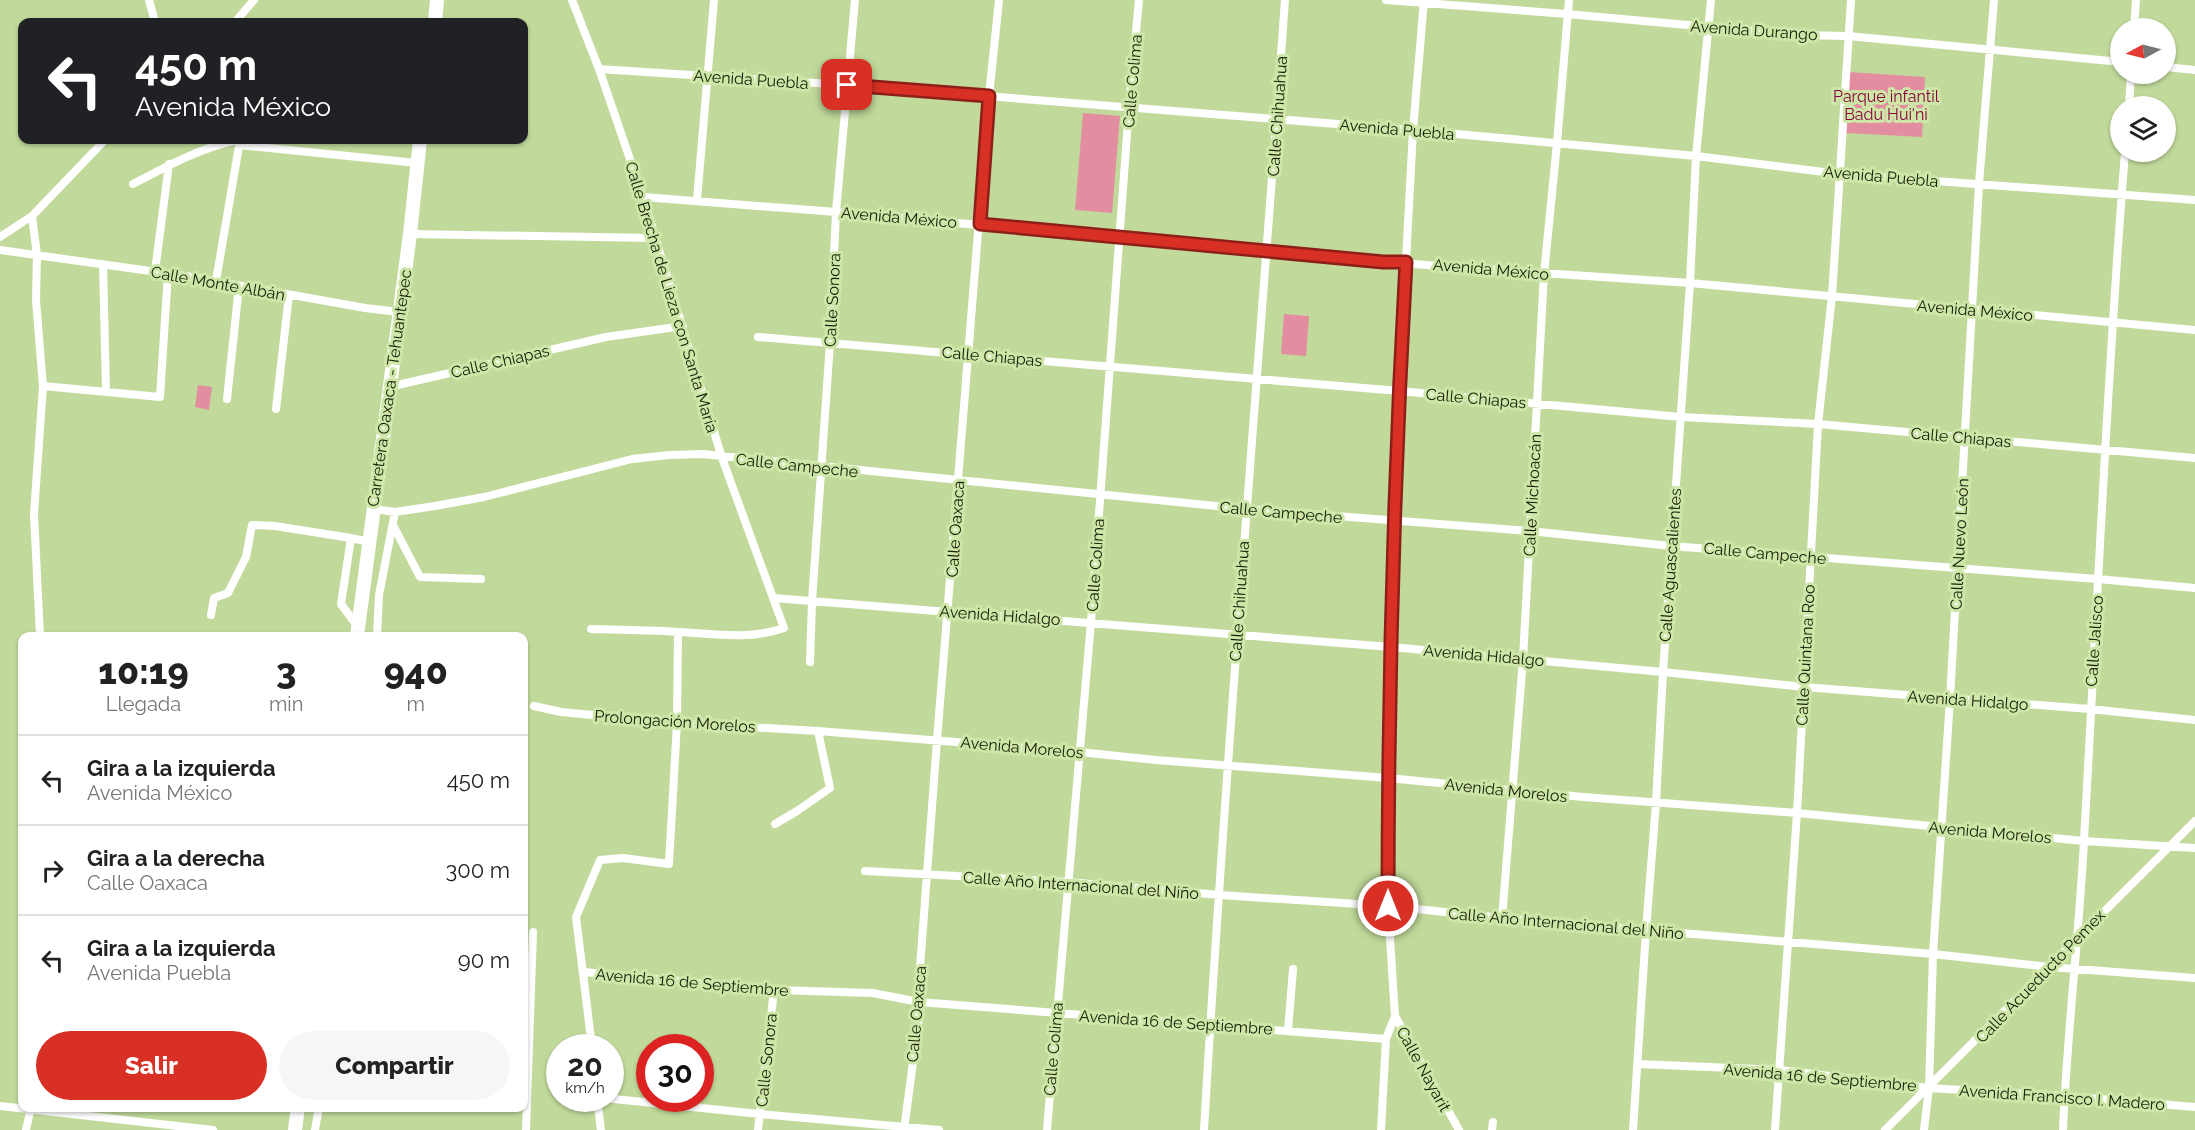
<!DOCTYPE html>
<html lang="es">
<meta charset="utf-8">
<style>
:root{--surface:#fff;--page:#f6f6f6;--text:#222;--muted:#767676;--line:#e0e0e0;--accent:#d93025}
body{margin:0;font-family:Raleway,sans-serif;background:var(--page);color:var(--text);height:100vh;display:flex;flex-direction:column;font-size:22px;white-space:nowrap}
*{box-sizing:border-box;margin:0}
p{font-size:20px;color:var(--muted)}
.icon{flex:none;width:33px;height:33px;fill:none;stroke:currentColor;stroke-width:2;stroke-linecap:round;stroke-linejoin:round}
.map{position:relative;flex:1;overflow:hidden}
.side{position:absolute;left:18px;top:632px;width:510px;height:480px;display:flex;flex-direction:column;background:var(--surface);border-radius:12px;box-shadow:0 2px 4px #0004}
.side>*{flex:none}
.banner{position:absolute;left:18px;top:18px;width:510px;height:126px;border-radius:12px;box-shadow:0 2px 4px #0004;background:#202124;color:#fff;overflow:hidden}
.needle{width:39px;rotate:263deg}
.buttons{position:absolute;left:2110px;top:18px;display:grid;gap:12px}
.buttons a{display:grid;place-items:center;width:66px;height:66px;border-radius:50%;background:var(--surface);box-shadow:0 2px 4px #0004;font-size:30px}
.speed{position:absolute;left:546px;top:1034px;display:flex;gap:12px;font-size:30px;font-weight:700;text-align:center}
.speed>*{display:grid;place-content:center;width:78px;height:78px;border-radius:50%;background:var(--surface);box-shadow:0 2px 4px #0004;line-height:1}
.speed small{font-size:15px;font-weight:400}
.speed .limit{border:9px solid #d22;background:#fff;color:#111}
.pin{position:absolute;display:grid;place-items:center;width:51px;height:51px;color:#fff;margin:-26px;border-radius:12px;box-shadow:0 3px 9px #0006}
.me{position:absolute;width:66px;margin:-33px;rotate:0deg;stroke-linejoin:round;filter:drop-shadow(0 0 4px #0008)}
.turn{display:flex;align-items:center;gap:21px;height:126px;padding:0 18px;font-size:27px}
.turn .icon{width:78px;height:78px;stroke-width:2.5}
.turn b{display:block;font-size:42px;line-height:51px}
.eta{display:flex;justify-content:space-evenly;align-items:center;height:102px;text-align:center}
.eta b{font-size:36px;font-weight:800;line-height:42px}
.button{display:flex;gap:12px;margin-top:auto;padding:12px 18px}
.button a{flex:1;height:69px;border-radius:36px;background:var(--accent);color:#fff;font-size:24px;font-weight:800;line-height:69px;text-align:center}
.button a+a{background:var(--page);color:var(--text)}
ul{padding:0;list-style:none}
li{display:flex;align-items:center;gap:18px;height:90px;padding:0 18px;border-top:2px solid var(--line)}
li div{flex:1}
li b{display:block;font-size:22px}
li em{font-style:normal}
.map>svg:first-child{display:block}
</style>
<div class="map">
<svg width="2195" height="1130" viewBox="0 0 2195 1130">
<rect width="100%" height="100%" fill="#c1da9b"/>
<path fill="#e38da0" d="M1849 72 1925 77 1922 137 1846 133Z
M1083 113 1120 116 1112 213 1075 210Z
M1284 314 1309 316 1306 356 1281 354Z
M198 385 212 387 209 410 195 407Z"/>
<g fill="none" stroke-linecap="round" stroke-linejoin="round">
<path stroke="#fff" stroke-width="8" d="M149 0 155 22
M572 0 599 69 643 197 722 458 784 628C750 640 714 634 679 632 650 630 620 630 591 629
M1386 0 1567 14 1798 35 1848 36 2121 62
M1424 0 1413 130 1399 391 1388 778V906L1395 1016 1459 1130
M235 22 254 0
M2134 28 2136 0
M2166 67 2195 70
M599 69 847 85 1413 130 1696 156 1840 174 2195 200
M2129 106 2131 74
M240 145 417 163
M133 184C167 166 200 148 237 140
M643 197 836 212 1383 262 1690 283 2195 330
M697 200 714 0
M32 216 37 255 36 300 43 386 34 514 40 636
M410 234 654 238
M0 237 32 216 105 140
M0 250 186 276 365 308 399 312
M103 264 106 391
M155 271 169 164
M216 281 240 140
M758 337 1399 391 1681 417 1818 424 2195 458
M43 386 160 397 168 273
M389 387 606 337 683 326
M227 399 239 286
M276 409 289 295
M373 509 395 512 435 506 484 497 632 459 669 455 703 454 1246 509 1530 531 1671 546 2098 579 2195 588
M393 525 420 577 481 579
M773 598 1391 647 1663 672 1803 687 2090 709 2195 720
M211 615 214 598 228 593 246 557 252 525 275 526 351 538
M358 627 341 604 351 538 369 542
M377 636 379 595 395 512
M810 662 812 601 830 343 836 212 855 0
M534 706 561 712 677 723 818 731 1079 752 1156 760 1388 778 1583 797 1797 813 2084 841 2195 848
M775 824 797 811 830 788 818 731
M865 871 1068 882 1220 895 1388 906 1502 918 1933 954 2050 967 2195 978
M1502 918 1523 659 1544 274 1557 143 1569 0
M584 972 774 990 873 993 919 1002 1386 1039
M1288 1031 1293 969
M592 1047 576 917 600 860 623 858 669 864 677 723 678 632
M1638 1064 1780 1070 1929 1088 2064 1096 2195 1107
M597 1098 601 1130
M604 1098 760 1114 939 1130
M0 1106 213 1130
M26 1130 31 1107
M315 1130 319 1107
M526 1130 533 932
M758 1130 774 990
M904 1130 919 1017 920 968 937 740 989 96 999 0
M1047 1130 1091 622 1129 107 1139 0
M1204 1130C1226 753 1258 377 1285 0
M1381 1130 1386 1039 1395 1016
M1492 1130 1493 1122
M1633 1130 1646 930 1656 803 1663 672 1690 283 1696 156 1711 0
M1775 1130 1797 813 1818 424 1832 296 1851 0
M1885 1130 2195 821
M1924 1130 1929 1088 1933 954 1950 699 1979 184 1994 0
M2063 1130C2067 1033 2079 937 2084 840 2097 611 2107 381 2125 152"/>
<path stroke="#fff" stroke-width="14" d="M435 22 437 0
M357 636 410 234 420 140
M295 1130 298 1107"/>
</g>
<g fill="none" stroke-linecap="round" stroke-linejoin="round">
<defs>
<path id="route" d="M847 85 989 96 980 224 1383 262H1406C1394 476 1388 691 1388 906"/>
</defs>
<use href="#route" stroke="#8d1f18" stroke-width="15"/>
<use href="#route" stroke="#d93025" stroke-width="10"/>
</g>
<g text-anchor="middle" stroke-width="6" stroke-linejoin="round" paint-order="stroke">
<g font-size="16" fill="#141c04" stroke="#cee7a8">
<text transform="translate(1754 30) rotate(4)" y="6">Avenida Durango</text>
<text transform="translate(751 79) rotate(4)" y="6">Avenida Puebla</text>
<text transform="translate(1132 81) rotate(-85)" y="6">Calle Colima</text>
<text transform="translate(1277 116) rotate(-86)" y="6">Calle Chihuahua</text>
<text transform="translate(1397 129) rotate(5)" y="6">Avenida Puebla</text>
<text transform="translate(1881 176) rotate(5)" y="6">Avenida Puebla</text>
<text transform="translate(899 217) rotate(5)" y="6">Avenida México</text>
<text transform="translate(1491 269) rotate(5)" y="6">Avenida México</text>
<text transform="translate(218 283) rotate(10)" y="6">Calle Monte Albán</text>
<text transform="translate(672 297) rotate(73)" y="6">Calle Brecha de Lieza con Santa María</text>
<text transform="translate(832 300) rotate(-87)" y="6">Calle Sonora</text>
<text transform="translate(1975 310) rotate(5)" y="6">Avenida México</text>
<text transform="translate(992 356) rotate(5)" y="6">Calle Chiapas</text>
<text transform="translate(500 361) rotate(-13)" y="6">Calle Chiapas</text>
<text transform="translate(389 388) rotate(-82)" y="6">Carretera Oaxaca - Tehuantepec</text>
<text transform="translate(1476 398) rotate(5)" y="6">Calle Chiapas</text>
<text transform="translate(1961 437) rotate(5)" y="6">Calle Chiapas</text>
<text transform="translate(797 465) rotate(6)" y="6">Calle Campeche</text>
<text transform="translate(1532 495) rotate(-87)" y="6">Calle Michoacán</text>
<text transform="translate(1281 512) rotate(5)" y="6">Calle Campeche</text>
<text transform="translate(955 529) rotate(-86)" y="6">Calle Oaxaca</text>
<text transform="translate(1959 544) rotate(-87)" y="6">Calle Nuevo León</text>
<text transform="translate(1765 553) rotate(5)" y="6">Calle Campeche</text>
<text transform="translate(1095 565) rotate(-86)" y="6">Calle Colima</text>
<text transform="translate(1670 565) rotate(-86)" y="6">Calle Aguascalientes</text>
<text transform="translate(1239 601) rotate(-86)" y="6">Calle Chihuahua</text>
<text transform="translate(1000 615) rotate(4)" y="6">Avenida Hidalgo</text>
<text transform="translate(2094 641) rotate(-86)" y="6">Calle Jalisco</text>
<text transform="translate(1484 655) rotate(5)" y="6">Avenida Hidalgo</text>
<text transform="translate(1805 655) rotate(-87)" y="6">Calle Quintana Roo</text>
<text transform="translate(1968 700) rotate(4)" y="6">Avenida Hidalgo</text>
<text transform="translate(675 721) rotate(4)" y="6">Prolongación Morelos</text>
<text transform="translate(1022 747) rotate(5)" y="6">Avenida Morelos</text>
<text transform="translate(1506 790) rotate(6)" y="6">Avenida Morelos</text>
<text transform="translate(1990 832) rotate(5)" y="6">Avenida Morelos</text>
<text transform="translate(1081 885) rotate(4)" y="6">Calle Año Internacional del Niño</text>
<text transform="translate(1566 923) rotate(5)" y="6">Calle Año Internacional del Niño</text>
<text transform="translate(2040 976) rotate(-46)" y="6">Calle Acueducto Pemex</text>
<text transform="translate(692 982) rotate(5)" y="6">Avenida 16 de Septiembre</text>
<text transform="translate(916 1014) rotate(-85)" y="6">Calle Oaxaca</text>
<text transform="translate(1176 1022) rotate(4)" y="6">Avenida 16 de Septiembre</text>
<text transform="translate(1053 1049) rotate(-85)" y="6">Calle Colima</text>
<text transform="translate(766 1060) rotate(-84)" y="6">Calle Sonora</text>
<text transform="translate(1424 1069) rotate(61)" y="6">Calle Nayarit</text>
<text transform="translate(1820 1077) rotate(5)" y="6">Avenida 16 de Septiembre</text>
<text transform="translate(2062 1097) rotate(4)" y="6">Avenida Francisco I. Madero</text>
</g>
<g font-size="16" fill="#8a033d" stroke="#cee7a8">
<text x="1886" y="102">Parque infantil<tspan x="1886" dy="18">Badu Hui'ni</tspan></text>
</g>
</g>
</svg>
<div class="buttons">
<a><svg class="needle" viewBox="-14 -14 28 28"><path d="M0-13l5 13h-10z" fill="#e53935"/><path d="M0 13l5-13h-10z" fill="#767676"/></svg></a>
<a><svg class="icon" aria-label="layers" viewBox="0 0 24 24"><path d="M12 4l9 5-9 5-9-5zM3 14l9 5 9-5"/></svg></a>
</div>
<div class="speed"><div>20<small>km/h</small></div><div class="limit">30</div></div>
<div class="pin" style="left:847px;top:85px;background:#d93025"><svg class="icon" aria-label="arrive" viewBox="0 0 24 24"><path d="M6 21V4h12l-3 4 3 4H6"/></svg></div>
<svg class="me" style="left:1388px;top:906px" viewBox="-20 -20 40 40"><circle r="17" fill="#d93025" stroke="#fff" stroke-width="3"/><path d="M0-11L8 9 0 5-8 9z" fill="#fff"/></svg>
<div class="banner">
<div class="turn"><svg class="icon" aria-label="left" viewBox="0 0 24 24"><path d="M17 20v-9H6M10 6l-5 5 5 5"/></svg><div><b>450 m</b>Avenida México</div></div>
</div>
<section class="side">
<div class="eta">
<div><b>10:19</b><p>Llegada</p></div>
<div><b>3</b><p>min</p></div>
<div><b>940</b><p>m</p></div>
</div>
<ul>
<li><svg class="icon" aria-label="left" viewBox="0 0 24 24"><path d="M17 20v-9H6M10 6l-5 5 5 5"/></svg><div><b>Gira a la izquierda</b><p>Avenida México</p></div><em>450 m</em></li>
<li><svg class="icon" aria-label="right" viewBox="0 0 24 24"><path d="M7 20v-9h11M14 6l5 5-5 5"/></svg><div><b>Gira a la derecha</b><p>Calle Oaxaca</p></div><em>300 m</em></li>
<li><svg class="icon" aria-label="left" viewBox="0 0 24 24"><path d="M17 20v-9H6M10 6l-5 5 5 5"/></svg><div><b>Gira a la izquierda</b><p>Avenida Puebla</p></div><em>90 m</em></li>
</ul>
<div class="button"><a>Salir</a><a>Compartir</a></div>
</section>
</div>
